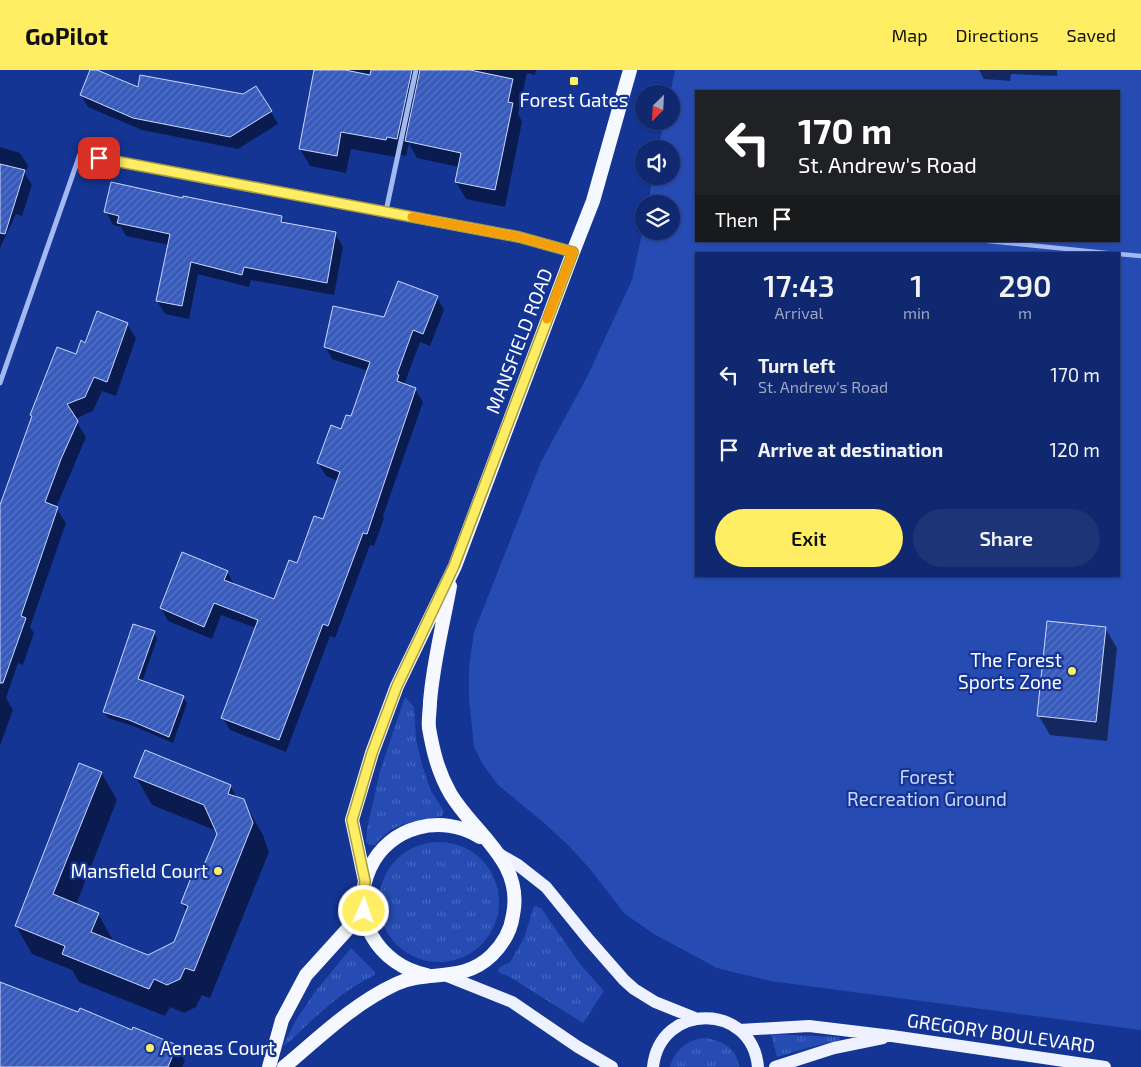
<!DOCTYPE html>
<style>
:root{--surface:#0f286f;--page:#1d3477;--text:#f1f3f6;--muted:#9ba6c3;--line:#2f4482;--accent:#ffee64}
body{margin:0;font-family:"Exo 2",sans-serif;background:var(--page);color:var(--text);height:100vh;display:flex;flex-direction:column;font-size:19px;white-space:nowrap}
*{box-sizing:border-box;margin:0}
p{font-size:16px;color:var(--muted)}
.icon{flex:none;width:28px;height:28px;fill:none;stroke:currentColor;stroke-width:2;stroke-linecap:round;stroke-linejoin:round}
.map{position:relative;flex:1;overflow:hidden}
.drawer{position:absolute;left:695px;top:182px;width:425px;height:325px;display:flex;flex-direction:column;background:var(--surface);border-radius:0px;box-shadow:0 1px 4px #0004,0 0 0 1px var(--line)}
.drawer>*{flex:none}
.top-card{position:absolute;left:695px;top:20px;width:425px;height:152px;border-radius:0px;box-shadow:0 1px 4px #0004,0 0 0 1px var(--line);background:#202124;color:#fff;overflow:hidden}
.needle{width:32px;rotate:204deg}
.buttons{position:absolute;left:635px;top:15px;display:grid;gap:10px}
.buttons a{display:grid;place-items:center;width:45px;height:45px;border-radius:50%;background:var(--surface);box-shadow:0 1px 4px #0004,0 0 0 1px var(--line);font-size:25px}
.pin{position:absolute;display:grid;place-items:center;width:42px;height:42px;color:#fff;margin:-21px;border-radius:10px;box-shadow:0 2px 8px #0006}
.me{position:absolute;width:55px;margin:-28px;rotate:2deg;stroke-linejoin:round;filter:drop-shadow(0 0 4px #0008)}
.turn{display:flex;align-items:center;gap:18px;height:105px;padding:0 20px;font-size:22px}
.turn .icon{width:65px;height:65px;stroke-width:2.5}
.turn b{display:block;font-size:35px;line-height:42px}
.then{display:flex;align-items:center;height:48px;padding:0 20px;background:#0003;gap:10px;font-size:19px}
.eta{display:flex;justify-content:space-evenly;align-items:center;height:85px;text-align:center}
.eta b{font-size:30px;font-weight:600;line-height:35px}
.action{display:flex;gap:10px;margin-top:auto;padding:10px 20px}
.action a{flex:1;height:58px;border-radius:30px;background:var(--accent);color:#111;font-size:20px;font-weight:600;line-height:58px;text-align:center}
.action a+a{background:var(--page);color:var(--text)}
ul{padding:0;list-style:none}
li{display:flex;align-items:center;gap:15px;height:75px;padding:0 20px}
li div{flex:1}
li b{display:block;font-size:19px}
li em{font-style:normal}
header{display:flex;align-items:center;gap:30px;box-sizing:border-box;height:70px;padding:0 25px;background:var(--accent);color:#111}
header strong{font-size:24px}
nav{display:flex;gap:28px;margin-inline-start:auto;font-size:18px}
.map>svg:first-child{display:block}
</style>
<header>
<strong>GoPilot</strong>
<nav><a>Map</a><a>Directions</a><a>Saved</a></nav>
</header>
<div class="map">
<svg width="1141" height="997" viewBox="0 0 1141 997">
<defs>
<pattern id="grass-tufts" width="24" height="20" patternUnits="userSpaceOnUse" patternTransform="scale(1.25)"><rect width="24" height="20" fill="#264cb3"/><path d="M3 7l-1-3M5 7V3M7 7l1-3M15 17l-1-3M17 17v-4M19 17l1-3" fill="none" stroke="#4767be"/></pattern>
<pattern id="building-hatch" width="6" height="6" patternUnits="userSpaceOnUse" patternTransform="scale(1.25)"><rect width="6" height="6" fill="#385bbb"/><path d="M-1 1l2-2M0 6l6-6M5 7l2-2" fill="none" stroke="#5674c5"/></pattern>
</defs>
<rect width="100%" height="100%" fill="#143594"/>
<path fill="url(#grass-tufts)" d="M405 627 414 637 416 669 422 695 431 721 444 741 442 746C415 753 394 750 375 775H369L366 772 367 759 380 701Z
M379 832a60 60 0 1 1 120 0a60 60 0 1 1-120 0Z
M534 836 541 838 580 894 604 921 583 953 510 907 498 902 499 898 510 892 524 868Z
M351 878 375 902V905C351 916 331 933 312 950 302 959 294 969 283 976L296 950 315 922Z
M771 964 839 967 840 970 807 978 777 987Z
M702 968C720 969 737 977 739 997H670C675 980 685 972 702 968Z"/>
<path fill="#264cb3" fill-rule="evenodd" d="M675 0H1141V960L770 911 717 898 654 864 625 844 590 799 569 776 542 751 498 715 482 693 474 677 469 628V598L474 562 541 392 587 307 632 210 644 155V161H671V134H648L653 106H671V79H658L664 51H671V24H670ZM696 21H1119V171H696ZM696 184H1119V506H696Z"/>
<path fill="#0007" d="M92 0 139 19 271 42 278 54 238 79 142 60 88 37 81 25Z
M315 0H536L535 5 527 3 518 44 522 52 505 137 466 129 456 112 459 97 417 88 409 74 406 86 396 84V87L351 79 346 103 310 96 300 79Z
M979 0H1057V6L1011 4 1010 11 984 9Z
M0 77 20 83 28 96 25 104 32 115 22 146 16 144 0 178Z
M184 130 281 147 285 154 335 163 343 177 334 225 251 210 249 217 198 204 189 249 165 244 157 231 169 175 126 166 121 157 113 155 106 142Z
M437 227 444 240 430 276 420 272 404 315 415 319 423 332 383 446 384 448 374 476 370 475 335 568 330 566 286 682 230 660 223 648 256 558 221 545 212 569 168 551 161 538 227 502 234 514 275 531 323 451 338 411 326 406 318 393 351 348 368 301 332 289 325 276 385 249Z
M127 254 136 268 116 326 102 321 93 341 75 349 86 367 56 438 66 453 30 557 34 563 23 595 18 593 6 628 13 640 0 676V437L33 348 31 345 86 275Z
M1105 558 1117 578 1107 671 1050 665 1039 646Z
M154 562 157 569 142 612 183 627 187 633 173 673 133 656 108 648 104 642Z
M101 702 117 730 76 835 98 844 114 872 148 886 175 873 187 842 182 833 202 804 218 764 217 761 152 735 136 707 230 716 237 728 243 730 263 765 269 782 210 928 202 925 196 937 184 943 170 937 165 946 79 912 72 900 32 884 16 856Z
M0 917 176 976 185 991 182 997H0Z"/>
<path fill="url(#building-hatch)" stroke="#cbd8fc" d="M90 0H97L138 17 140 5 243 24 256 16 272 41 230 67 133 48 80 25Z
M314 0H345L370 5 371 0H412L397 69 387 67 386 70 341 62 337 86 299 79Z
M420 0H470L513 9 508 32 513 33 495 120 455 112 461 83 405 71Z
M0 94 25 100 5 164 0 163Z
M111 112 183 128V126L282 146 281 152 336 162 327 213 244 197 242 205 191 192 182 236 156 231 170 164 117 153 119 146 104 142Z
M398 211 438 226 423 264 413 260 397 304 399 305 397 311 416 318 367 464 363 463 328 556 323 554 279 670 221 648 258 550 214 533 204 557 160 538 182 482 228 501 224 510 274 529 289 490 297 493 314 446 323 449 340 402 317 393 331 355 341 359 346 345 351 346 370 292 324 277 333 236 384 247Z
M97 241 128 253 107 312 94 307 85 327 67 334 78 351 61 389 45 432 58 437 21 546 26 548 3 613H0V435L32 346 30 345 57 277 76 284 81 270 85 273Z
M1047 551 1106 557 1096 652 1037 646Z
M133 554 155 561 138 609 184 626 169 667 129 650 103 642Z
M145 680 231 715 228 724 244 729 253 753 194 901 185 898 180 909 167 915 154 909 149 919 62 884 65 876 15 856 79 693 102 702 53 824 99 843 91 862 148 885 174 872 188 836 181 833 194 800 201 802 217 764 204 735 134 707Z
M0 912 78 942 80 938 132 960 133 957 177 975 168 997H0Z"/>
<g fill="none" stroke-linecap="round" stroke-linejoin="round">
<path stroke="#a3b9f2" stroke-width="4.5" d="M988 171 1116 184
M1119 184 1141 186"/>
<path stroke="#a3b9f2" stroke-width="5" d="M386 141 416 0
M0 313 80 84 519 167 573 181"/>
<path stroke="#eef1ff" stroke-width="12" d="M499 784 518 795 546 817 589 870 624 910 634 919 655 932 695 948
M447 906 512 932 578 977 612 997
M740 960 809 956 892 966 1105 997
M653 997C660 932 752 932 758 997
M775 997 834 978 883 968"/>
<path stroke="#f6f8ff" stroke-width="14" d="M365 811 352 750 372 683 397 616 455 496 573 182 593 131 630 0
M427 905C378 895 348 846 370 798 389 756 442 743 480 767
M269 997 282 950 306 905 364 841
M284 997C320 967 353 934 396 914 429 899 462 914 492 885 503 874 511 860 513 845 524 791 474 764 450 723 438 702 433 681 429 658 428 650 430 640 430 632 433 593 443 555 450 516"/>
</g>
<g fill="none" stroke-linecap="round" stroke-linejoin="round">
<defs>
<path id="route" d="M99 88 519 167 573 182 454 496 397 616 372 683 352 750 365 811 363 828 364 841"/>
</defs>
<use href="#route" stroke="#a69b41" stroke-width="12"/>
<use href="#route" stroke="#ffee64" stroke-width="9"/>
<path stroke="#f59e0b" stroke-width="9" d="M412 147 519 167 573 182 547 249"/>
</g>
<g fill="#ffee64" stroke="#143594" stroke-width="2">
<rect x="569" y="6" width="10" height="10" rx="2.5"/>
<circle cx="1072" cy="601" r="5"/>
<circle cx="218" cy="801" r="5"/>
<circle cx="150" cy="978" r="5"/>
</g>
<g text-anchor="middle" stroke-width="4.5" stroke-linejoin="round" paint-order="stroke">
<g font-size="19" fill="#fff" stroke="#143594" text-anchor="end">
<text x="574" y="37" text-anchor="middle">Forest Gates</text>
<text x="1062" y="597">The Forest<tspan x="1062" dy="22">Sports Zone</tspan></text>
<text x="208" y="808">Mansfield Court</text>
<text x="160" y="985" text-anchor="start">Aeneas Court</text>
</g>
<g font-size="19" fill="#fff" stroke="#143594">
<text transform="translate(519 271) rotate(-69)" y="7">MANSFIELD ROAD</text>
<text transform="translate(1001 963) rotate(8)" y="7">GREGORY BOULEVARD</text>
</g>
<g font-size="19" fill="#cbd8fc" stroke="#143594">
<text x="927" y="714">Forest<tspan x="927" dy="22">Recreation Ground</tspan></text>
</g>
</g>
</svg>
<div class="buttons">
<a><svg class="needle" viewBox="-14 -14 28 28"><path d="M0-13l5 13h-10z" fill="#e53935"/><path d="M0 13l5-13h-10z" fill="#9ba6c3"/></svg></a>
<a><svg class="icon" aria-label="sound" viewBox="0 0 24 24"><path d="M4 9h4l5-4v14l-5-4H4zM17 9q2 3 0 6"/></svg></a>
<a><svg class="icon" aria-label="layers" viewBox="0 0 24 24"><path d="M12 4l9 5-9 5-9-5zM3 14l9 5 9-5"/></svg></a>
</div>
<div class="pin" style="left:99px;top:88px;background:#d93025"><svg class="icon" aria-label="arrive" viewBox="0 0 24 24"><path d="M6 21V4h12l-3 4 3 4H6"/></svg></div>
<svg class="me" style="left:364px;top:841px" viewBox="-20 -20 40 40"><circle r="17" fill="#ffee64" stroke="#fff" stroke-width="3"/><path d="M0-11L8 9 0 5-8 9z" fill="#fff"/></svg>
<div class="top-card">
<div class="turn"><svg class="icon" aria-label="left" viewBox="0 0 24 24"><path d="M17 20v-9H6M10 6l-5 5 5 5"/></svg><div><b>170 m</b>St. Andrew's Road</div></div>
<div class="then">Then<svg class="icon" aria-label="arrive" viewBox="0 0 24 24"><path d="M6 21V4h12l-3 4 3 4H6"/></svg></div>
</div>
<section class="drawer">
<div class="eta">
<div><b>17:43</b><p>Arrival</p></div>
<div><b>1</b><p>min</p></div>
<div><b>290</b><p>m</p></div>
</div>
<ul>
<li><svg class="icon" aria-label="left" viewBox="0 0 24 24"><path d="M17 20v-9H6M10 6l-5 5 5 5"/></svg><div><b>Turn left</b><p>St. Andrew's Road</p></div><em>170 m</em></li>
<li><svg class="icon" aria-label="arrive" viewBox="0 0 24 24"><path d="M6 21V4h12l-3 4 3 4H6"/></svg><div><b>Arrive at destination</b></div><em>120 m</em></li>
</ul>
<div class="action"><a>Exit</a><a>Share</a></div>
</section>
</div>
